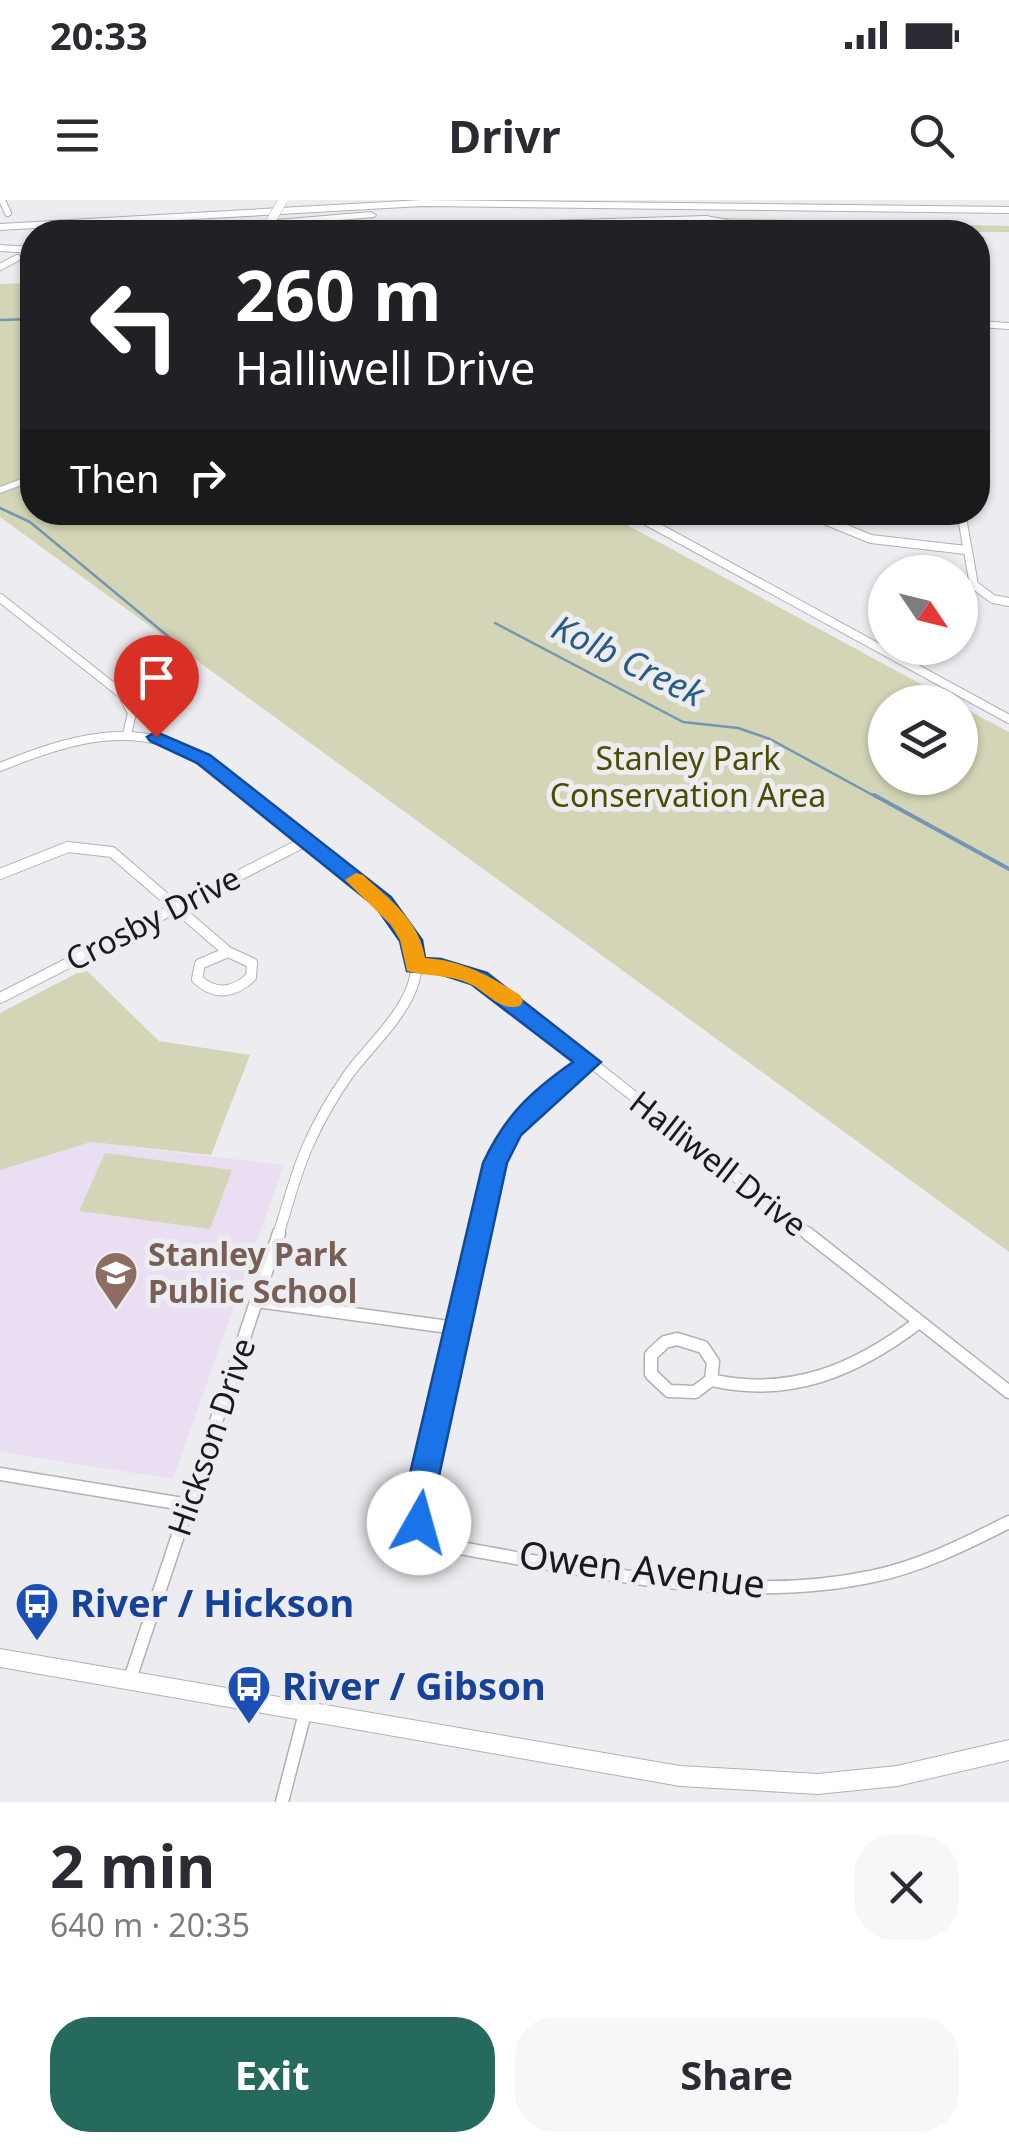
<!DOCTYPE html>
<meta charset="utf-8">
<style>
:root{--surface:#fff;--page:#f7f7f7;--text:#2b2b33;--muted:#7c7c81;--accent:#256a5d}
body{margin:0;font-family:"Noto Sans",sans-serif;background:var(--page);color:var(--text);height:100vh;display:flex;flex-direction:column;font-size:38px;white-space:nowrap}
*{box-sizing:border-box;margin:0}
p{font-size:32px;color:var(--muted)}
.icon{flex:none;width:55px;height:55px;fill:none;stroke:currentColor;stroke-width:2;stroke-linecap:round;stroke-linejoin:round}
.map{position:relative;height:1602px;overflow:hidden}
.panel{display:flex;flex-direction:column;background:var(--surface);flex:1}
.panel>*{flex:none}
.hud{position:absolute;left:20px;top:20px;width:970px;height:305px;border-radius:40px;box-shadow:0 2px 8px #0004;background:#202124;color:#fff;overflow:hidden}
.needle{width:65px;rotate:125deg}
.fabs{position:absolute;left:868px;top:355px;display:grid;gap:20px}
.fabs a{display:grid;place-items:center;width:110px;height:110px;border-radius:50%;background:var(--surface);box-shadow:0 2px 8px #0004;font-size:50px}
.pin{position:absolute;display:grid;place-items:center;width:85px;height:85px;color:#fff;margin:-102px -42px;border-radius:50% 50% 50% 0;rotate:-45deg;box-shadow:0 0 10px #0007}
.pin .icon{rotate:45deg}
.me{position:absolute;width:110px;margin:-55px;rotate:7deg;stroke-linejoin:round;filter:drop-shadow(0 0 8px #0008)}
.turn{display:flex;align-items:center;gap:35px;height:210px;padding:0 50px;font-size:45px}
.turn .icon{width:130px;height:130px;stroke-width:2.5}
.turn b{display:block;font-size:70px;line-height:85px}
.then{display:flex;align-items:center;height:95px;padding:0 50px;background:#0003;gap:20px;font-size:38px}
.round{display:grid;place-items:center;flex:none;width:105px;height:105px;border-radius:40px;background:var(--page)}
.head{display:flex;align-items:center;justify-content:space-between;height:170px;padding:0 50px}
h1{font-size:60px;font-weight:700;line-height:75px}
.action{display:flex;gap:20px;margin-top:auto;padding:20px 50px}
.action a{flex:1;height:115px;border-radius:40px;background:var(--accent);color:#fff;font-size:40px;font-weight:700;line-height:115px;text-align:center}
.action a+a{background:var(--page);color:var(--text)}
.status{display:flex;justify-content:space-between;align-items:center;height:70px;padding:0 50px;background:var(--surface);direction:ltr}
.status svg{height:28px;fill:currentColor}
header{display:flex;justify-content:space-between;align-items:center;height:130px;padding:0 50px;background:var(--surface);font-size:45px;font-weight:700}
.map>svg:first-child{display:block}
</style>
<div class="status"><b>20:33</b><svg viewBox="0 0 49 12"><path d="M0 12V9h3v3zM5 12V6h3v6zM10 12V3h3v9zM15 12V0h3v12zM26 1h20v11H26zM47 4h2v5h-2z"/></svg></div>
<header><svg class="icon" aria-label="menu" viewBox="0 0 24 24"><path d="M4 6h16M4 12h16M4 18h16"/></svg>Drivr<svg class="icon" aria-label="search" viewBox="0 0 24 24"><circle cx="10" cy="10" r="6"/><path d="M15 15l6 6"/></svg></header>
<div class="map">
<svg width="1009" height="1602" viewBox="0 0 1009 1602">
<rect width="100%" height="100%" fill="#ededf1"/>
<path fill="#eadef3" d="M91 942 284 965 173 1279 0 1252V970Z"/>
<path fill="#d3d5b6" d="M724 18 1009 26V32L733 29 735 22Z
M32 83V312L605 313 954 502H885V578H960V506L1009 532V1052L0 317V84Z
M85 769 159 841 250 855 211 955 91 942 0 970V813Z
M105 953 232 970 210 1029 79 1011Z"/>
<g fill="none" stroke-linecap="round" stroke-linejoin="round">
<path stroke="#7596b3" stroke-width="2.5" d="M0 120 32 119
M0 308 30 322 181 447
M495 423 683 522 738 528 770 539 878 598"/>
<path stroke="#7596b3" stroke-width="4" d="M874 595 1009 669"/>
<defs>
<path id="street-far3" d="M2 0 8 13
M833 27V32
M294 32 706 19 727 23 728 32
M0 67 17 58
M978 124 1009 126"/>
<path id="street-far2" d="M630 312 1009 519
M805 312 871 339 966 350
M961 312 974 385 993 399 1009 402
M0 398 122 494 132 513 127 534
M0 567C66 540 137 517 203 559 220 570 236 585 252 598"/>
<path id="street-far1" d="M249 595C297 633 379 685 409 737 438 789 374 838 348 875 334 895 320 919 310 941 296 970 288 1005 278 1035
M0 674 68 647 112 652 228 752
M228 752 252 763 251 777C234 793 215 796 197 779L200 764Z
M415 765 461 774 504 794 810 1035
M0 798 306 641
M479 1035C484 1012 487 988 494 966 508 921 553 889 589 862"/>
<path id="street" d="M479 1033 419 1299V1323L433 1337 454 1347C590 1370 736 1406 874 1376 922 1366 965 1344 1009 1322
M807 1033 1009 1192
M257 1101 456 1128
M677 1139 703 1147 713 1162 711 1180 695 1192 669 1191 651 1174V1155L665 1142Z
M711 1180C791 1198 856 1170 919 1122
M0 1274 189 1305
M130 1479 279 1033
M282 1602 305 1513"/>
<path id="secondary" d="M32 275V281L0 293V287Z
M0 1449 680 1566 818 1574 897 1566 1009 1540V1560L897 1586 818 1594 680 1586 0 1467Z"/>
<path id="highway" d="M422 0 1009 7V13L422 6 0 30V24Z
M371 12 376 15 374 17 199 32H167L172 29Z
M0 45 32 47V53L0 51Z"/>
</defs>
<use href="#street-far3" stroke="#b1b1b5" stroke-width="8"/>
<use href="#street-far2" stroke="#b1b1b5" stroke-width="10"/>
<use href="#street-far1" stroke="#b1b1b5" stroke-width="12"/>
<use href="#street" stroke="#b1b1b5" stroke-width="15"/>
<use href="#secondary" stroke="#b1b1b5" stroke-width="2"/>
<use href="#highway" stroke="#b1b1b5" stroke-width="2"/>
<use href="#street-far3" stroke="#fff" stroke-width="6"/>
<use href="#street-far2" stroke="#fff" stroke-width="8"/>
<use href="#street-far1" stroke="#fff" stroke-width="10"/>
<use href="#street" stroke="#fff" stroke-width="12"/>
<use href="#secondary" fill="#fff" fill-rule="evenodd"/>
<use href="#highway" fill="#fff" fill-rule="evenodd"/>
<defs>
<path id="secondary-bridge" d="M265 31 283 0"/>
</defs>
<use href="#secondary-bridge" stroke="#b1b1b5" stroke-width="10" stroke-linecap="butt"/>
<use href="#secondary-bridge" stroke="#fff" stroke-width="9"/>
</g>
<path fill="#1a73e8" stroke="#114b97" stroke-width="2.5" d="M156 532 210 555 391 697 422 740 425 758 441 759 487 773 601 862 521 935 507 963 434 1299V1323L430 1333 419 1337 408 1333 404 1323V1299L483 963C505 916 530 892 573 862L471 784 440 774 407 771 400 741 376 707 197 563 150 541 147 537Z"/>
<path fill="#f59e0b" d="M356 673 363 675C390 700 419 720 425 758 461 760 490 776 520 795L523 801 520 806C500 812 487 792 470 784 449 774 428 777 407 771L400 740 391 725 345 680Z"/>
<defs>
<symbol id="school-pin" viewBox="-11 -11 22 30"><path d="M0 17L-7.5 6A9.5 9.5 0 1 1 7.5 6Z" fill="#8d6e63" stroke="#ededf1"/><path d="M0-5L7-2L0 1L-7-2ZM-4 1L0 2.5L4 1V4Q0 6-4 4Z" fill="#fff"/></symbol>
<symbol id="bus-pin" viewBox="-11 -11 22 30"><path d="M0 17L-7.5 6A9.5 9.5 0 1 1 7.5 6Z" fill="#1a4fb4" stroke="#ededf1"/><path d="M-5-6H5V4H4V6H2V4H-2V6H-4V4H-5ZM-3.5-4V0h7V-4ZM-3.5 1.2v1.5H-2V1.2ZM2 1.2v1.5H3.5V1.2Z" fill="#fff"/></symbol>
</defs>
<g fill-rule="evenodd">
<use href="#school-pin" x="91" y="1048" width="50" height="68"/>
<use href="#bus-pin" x="12" y="1379" width="50" height="68"/>
<use href="#bus-pin" x="224" y="1462" width="50" height="68"/>
</g>
<g text-anchor="middle" stroke-width="10" stroke-linejoin="round" paint-order="stroke">
<g font-size="32" fill="#4c4c02" stroke="#ededf1">
<text x="688" y="570">Stanley Park<tspan x="688" dy="37">Conservation Area</tspan></text>
</g>
<g font-size="32" fill="#1a1a1c" stroke="#ededf1">
<text transform="translate(153 719) rotate(-27)" y="11">Crosby Drive</text>
<text transform="translate(718 964) rotate(38)" y="11">Halliwell Drive</text>
<text transform="translate(212 1237) rotate(-71)" y="11">Hickson Drive</text>
</g>
<g font-size="32" font-weight="bold" fill="#785e54" stroke="#ededf1" text-anchor="start">
<text x="148" y="1066">Stanley Park<tspan x="148" dy="37">Public School</tspan></text>
</g>
<g font-size="35" font-style="italic" fill="#285c85" stroke="#ededf1">
<text transform="translate(628 461) rotate(26)" y="12">Kolb Creek</text>
</g>
<g font-size="38" fill="#1a1a1c" stroke="#ededf1">
<text transform="translate(642 1370) rotate(7)" y="13">Owen Avenue</text>
</g>
<g font-size="38" font-weight="bold" fill="#164399" stroke="#ededf1" text-anchor="start">
<text x="70" y="1417">River / Hickson</text>
<text x="282" y="1500">River / Gibson</text>
</g>
</g>
</svg>
<div class="fabs">
<a><svg class="needle" viewBox="-14 -14 28 28"><path d="M0-13l5 13h-10z" fill="#e53935"/><path d="M0 13l5-13h-10z" fill="#7c7c81"/></svg></a>
<a><svg class="icon" aria-label="layers" viewBox="0 0 24 24"><path d="M12 4l9 5-9 5-9-5zM3 14l9 5 9-5"/></svg></a>
</div>
<div class="pin" style="left:156px;top:537px;background:#d93025"><svg class="icon" aria-label="arrive" viewBox="0 0 24 24"><path d="M6 21V4h12l-3 4 3 4H6"/></svg></div>
<svg class="me" style="left:419px;top:1323px" viewBox="-20 -20 40 40"><circle r="19" fill="#fff"/><path d="M0-13L10 11 0 6-10 11z" fill="#1a73e8"/></svg>
<div class="hud">
<div class="turn"><svg class="icon" aria-label="left" viewBox="0 0 24 24"><path d="M17 20v-9H6M10 6l-5 5 5 5"/></svg><div><b>260 m</b>Halliwell Drive</div></div>
<div class="then">Then<svg class="icon" aria-label="right" viewBox="0 0 24 24"><path d="M7 20v-9h11M14 6l5 5-5 5"/></svg></div>
</div>
</div>
<section class="panel">
<div class="head"><div><h1>2 min</h1><p>640 m · 20:35</p></div><a class="round"><svg class="icon" aria-label="close" viewBox="0 0 24 24"><path d="M6 6l12 12M18 6L6 18"/></svg></a></div>
<div class="action"><a>Exit</a><a>Share</a></div>
</section>
